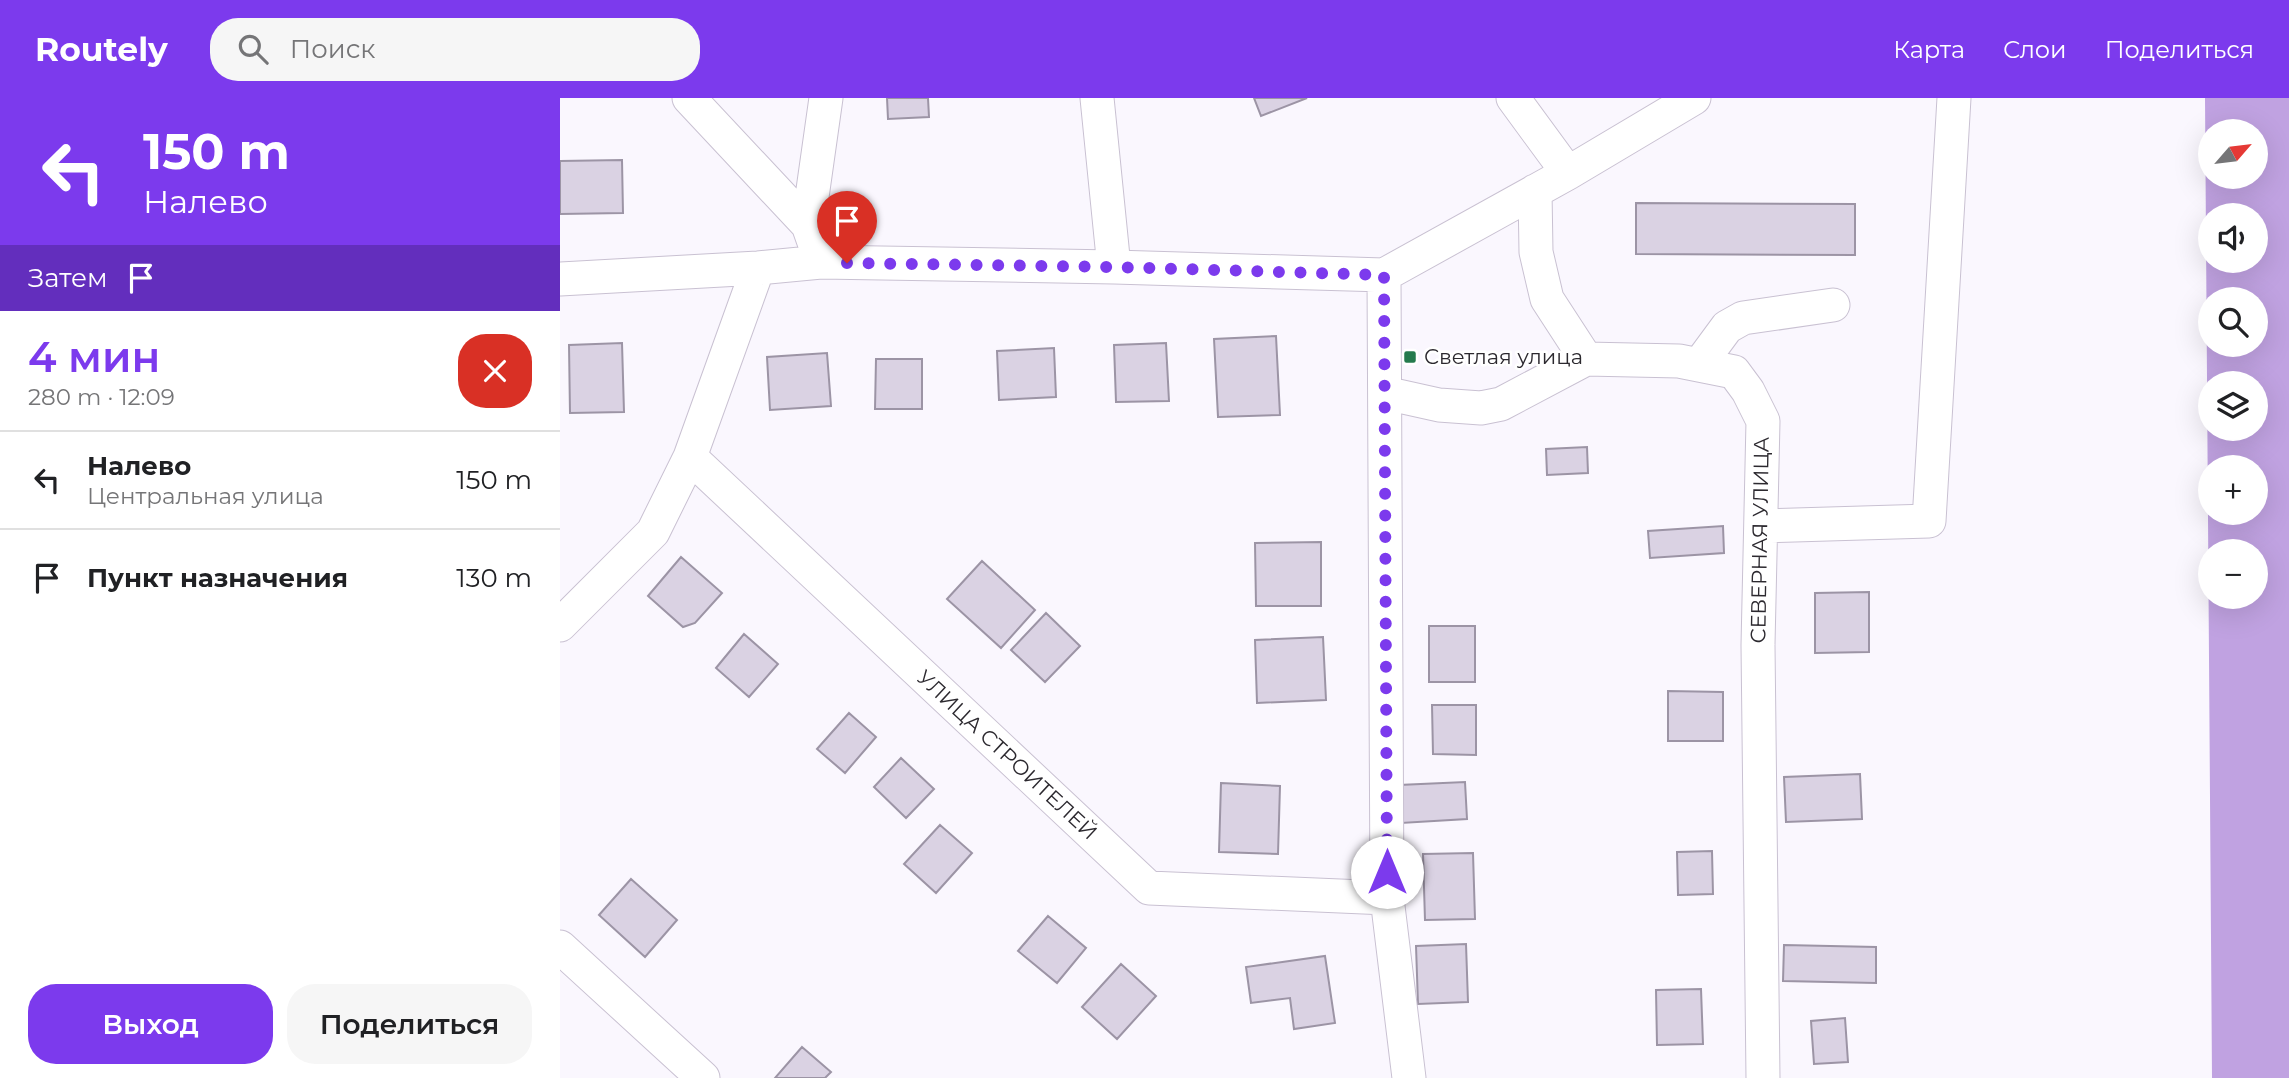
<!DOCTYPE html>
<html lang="ru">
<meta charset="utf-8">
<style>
:root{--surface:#fff;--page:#f6f6f6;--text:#202124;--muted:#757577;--line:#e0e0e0;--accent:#7c3aed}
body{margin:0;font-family:Montserrat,sans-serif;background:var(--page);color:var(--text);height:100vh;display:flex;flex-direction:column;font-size:26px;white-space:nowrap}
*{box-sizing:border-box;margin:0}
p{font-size:23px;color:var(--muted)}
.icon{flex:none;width:38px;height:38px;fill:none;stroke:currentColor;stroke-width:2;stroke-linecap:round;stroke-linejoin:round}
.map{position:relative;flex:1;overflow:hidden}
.details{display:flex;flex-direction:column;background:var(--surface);width:560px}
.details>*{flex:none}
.banner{background:#7c3aed;color:#fff;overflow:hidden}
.needle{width:46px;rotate:62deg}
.buttons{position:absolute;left:1638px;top:21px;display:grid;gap:14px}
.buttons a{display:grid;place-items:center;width:70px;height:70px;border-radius:50%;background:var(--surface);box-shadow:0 7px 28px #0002;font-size:35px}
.pin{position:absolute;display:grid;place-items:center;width:60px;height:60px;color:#fff;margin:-72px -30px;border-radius:50% 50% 50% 0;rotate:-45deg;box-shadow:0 0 7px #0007}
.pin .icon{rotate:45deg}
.me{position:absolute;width:77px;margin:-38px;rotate:0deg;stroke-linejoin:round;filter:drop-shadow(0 0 5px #0008)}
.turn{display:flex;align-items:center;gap:24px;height:147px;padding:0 28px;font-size:32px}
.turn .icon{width:91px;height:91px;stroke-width:2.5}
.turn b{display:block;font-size:49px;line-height:60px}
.then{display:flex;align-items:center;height:66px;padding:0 28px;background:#0003;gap:14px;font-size:26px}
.round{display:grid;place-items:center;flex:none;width:74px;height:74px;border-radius:28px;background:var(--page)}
.overview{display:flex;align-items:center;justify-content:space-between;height:119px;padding:0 28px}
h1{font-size:42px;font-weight:600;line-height:52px;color:var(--accent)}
.button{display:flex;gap:14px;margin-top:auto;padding:14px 28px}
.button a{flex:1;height:80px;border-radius:28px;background:var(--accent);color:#fff;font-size:28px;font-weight:600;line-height:80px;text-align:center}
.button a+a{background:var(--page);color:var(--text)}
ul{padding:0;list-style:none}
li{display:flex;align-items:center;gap:21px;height:98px;padding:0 28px;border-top:2px solid var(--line)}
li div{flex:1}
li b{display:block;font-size:26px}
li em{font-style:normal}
header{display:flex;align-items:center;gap:42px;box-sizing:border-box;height:98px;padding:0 35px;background:var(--accent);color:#fff}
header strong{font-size:33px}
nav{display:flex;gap:38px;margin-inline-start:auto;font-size:24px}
.search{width:490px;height:63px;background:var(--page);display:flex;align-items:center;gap:18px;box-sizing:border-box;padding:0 24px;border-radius:28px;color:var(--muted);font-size:26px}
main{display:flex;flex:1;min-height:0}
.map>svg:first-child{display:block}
</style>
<header>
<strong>Routely</strong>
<div class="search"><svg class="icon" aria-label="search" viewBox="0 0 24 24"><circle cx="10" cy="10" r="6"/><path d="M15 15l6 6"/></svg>Поиск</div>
<nav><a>Карта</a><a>Слои</a><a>Поделиться</a></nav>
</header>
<main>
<section class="details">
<div class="banner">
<div class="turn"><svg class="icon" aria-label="left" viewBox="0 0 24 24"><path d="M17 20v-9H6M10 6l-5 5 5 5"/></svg><div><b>150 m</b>Налево</div></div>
<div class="then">Затем<svg class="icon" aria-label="arrive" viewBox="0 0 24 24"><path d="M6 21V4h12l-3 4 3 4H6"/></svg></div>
</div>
<div class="overview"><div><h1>4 мин</h1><p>280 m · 12:09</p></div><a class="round" style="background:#d93025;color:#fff"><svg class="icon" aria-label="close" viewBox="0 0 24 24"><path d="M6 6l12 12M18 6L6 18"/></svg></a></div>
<ul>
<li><svg class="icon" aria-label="left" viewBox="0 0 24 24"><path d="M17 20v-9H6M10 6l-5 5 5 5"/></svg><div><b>Налево</b><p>Центральная улица</p></div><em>150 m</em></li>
<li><svg class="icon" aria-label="arrive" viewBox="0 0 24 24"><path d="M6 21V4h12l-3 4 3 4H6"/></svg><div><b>Пункт назначения</b></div><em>130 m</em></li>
</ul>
<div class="button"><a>Выход</a><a>Поделиться</a></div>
</section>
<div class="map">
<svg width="1729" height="980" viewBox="0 0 1729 980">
<rect width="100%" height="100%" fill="#faf7fe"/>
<path fill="#c0a2e1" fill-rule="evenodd" d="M1645 0H1729V980H1652ZM1650 33H1696V79H1650ZM1650 117H1696V163H1650ZM1650 201H1696V247H1650ZM1650 285H1696V331H1650ZM1650 369H1696V415H1650ZM1650 453H1696V499H1650Z"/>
<path fill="#dad2e3" stroke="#9c94a5" stroke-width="2" d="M327 0H368L369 19 328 21Z
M694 0H747L701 18Z
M62 62 63 115 0 116V63Z
M1076 105 1295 106V157L1076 156Z
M716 238 720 317 658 319 654 241Z
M62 245 64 314 10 315 9 247Z
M606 245 609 303 556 304 554 247Z
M494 250 496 299 439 302 437 253Z
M267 255 271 308 210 312 207 259Z
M316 261H362V311H315Z
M1027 349 1028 375 987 377 986 351Z
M1163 428 1164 455 1090 460 1088 433Z
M761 444V508H696L695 445Z
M121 459 162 495 135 525 123 529 88 498Z
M422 463 475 512 441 550 387 501Z
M1309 494V554L1255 555V495Z
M486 515 520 548 485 584 451 552Z
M869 528H915V584H869Z
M184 536 218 566 189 599 156 570Z
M763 539 766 602 697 605 695 542Z
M1108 593 1163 594V643H1108Z
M872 607H916V657L873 656Z
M289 615 316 639 285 675 257 651Z
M341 660 374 691 346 720 314 689Z
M1300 676 1302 721 1226 724 1224 679Z
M905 684 907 721 841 725 839 687Z
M661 685 720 688 718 756 659 754Z
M380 727 412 755 376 795 344 766Z
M1152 753 1153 796 1118 797 1117 754Z
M913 755 915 821 865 822 863 756Z
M71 781 117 822 85 859 39 817Z
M488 818 526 850 497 885 458 853Z
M906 846 908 904 858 906 856 848Z
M1224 847 1316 849V885L1223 883Z
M765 858 775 925 734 931 730 900 691 905 686 869Z
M561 866 596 898 557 941 522 909Z
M1141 891 1143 946 1097 947 1096 892Z
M1285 920 1288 964 1254 966 1251 923Z
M242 949 271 974 265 980H215Z"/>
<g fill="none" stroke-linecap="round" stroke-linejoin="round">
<defs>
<path id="minor" d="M129 0 248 127 261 164
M537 0 554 169
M953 0 1008 75
M975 93 976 154 987 201 1026 261
M248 127 266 0
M824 177 827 800 849 980
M824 177 1008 75 1134 0
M0 181 198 170 261 164 554 169 824 177
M1139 267 1167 229 1183 220 1273 207
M825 295 879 307 921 310 941 306 1026 261 1119 263 1174 274 1188 293 1203 323 1198 547 1203 980
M130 359 589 790 827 800
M1202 428 1369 423 1394 0
M0 527 93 434 130 359 198 170
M0 849 143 980"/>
</defs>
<use href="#minor" stroke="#c9c1d2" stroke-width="35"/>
<use href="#minor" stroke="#fff" stroke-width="33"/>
</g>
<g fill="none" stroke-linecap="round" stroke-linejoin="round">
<path stroke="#7c3aed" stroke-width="12" stroke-dasharray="0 21.6" d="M287 165 554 169 824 177 827 774"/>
</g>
<rect fill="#247a4d" stroke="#fff" stroke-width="2.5" x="843" y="252" width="14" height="14" rx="3.5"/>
<g text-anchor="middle" stroke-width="5" stroke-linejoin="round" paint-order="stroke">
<g font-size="21" fill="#2c292f" stroke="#fff" text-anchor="start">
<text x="864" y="266">Светлая улица</text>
</g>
<g font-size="21" fill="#2c292f" stroke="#fff">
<text transform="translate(1200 442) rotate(-89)" y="7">СЕВЕРНАЯ УЛИЦА</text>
<text transform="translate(447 657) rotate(43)" y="7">УЛИЦА СТРОИТЕЛЕЙ</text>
</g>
</g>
</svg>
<div class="buttons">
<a><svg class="needle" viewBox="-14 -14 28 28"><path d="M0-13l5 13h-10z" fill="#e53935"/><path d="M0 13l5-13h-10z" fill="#757577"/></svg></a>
<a><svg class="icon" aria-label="sound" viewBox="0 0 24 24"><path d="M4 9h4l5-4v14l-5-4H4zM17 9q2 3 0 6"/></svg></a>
<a><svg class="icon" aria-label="search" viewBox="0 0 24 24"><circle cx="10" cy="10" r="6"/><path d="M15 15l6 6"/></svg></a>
<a><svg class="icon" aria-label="layers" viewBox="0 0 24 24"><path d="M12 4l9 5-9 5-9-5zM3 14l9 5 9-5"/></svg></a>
<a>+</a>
<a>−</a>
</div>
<div class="pin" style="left:287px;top:165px;background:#d93025"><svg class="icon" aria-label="arrive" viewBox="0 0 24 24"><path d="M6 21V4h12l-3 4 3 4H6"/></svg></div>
<svg class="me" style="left:827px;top:774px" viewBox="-20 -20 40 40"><circle r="19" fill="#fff"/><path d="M0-13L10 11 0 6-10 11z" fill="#7c3aed"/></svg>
</div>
</main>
